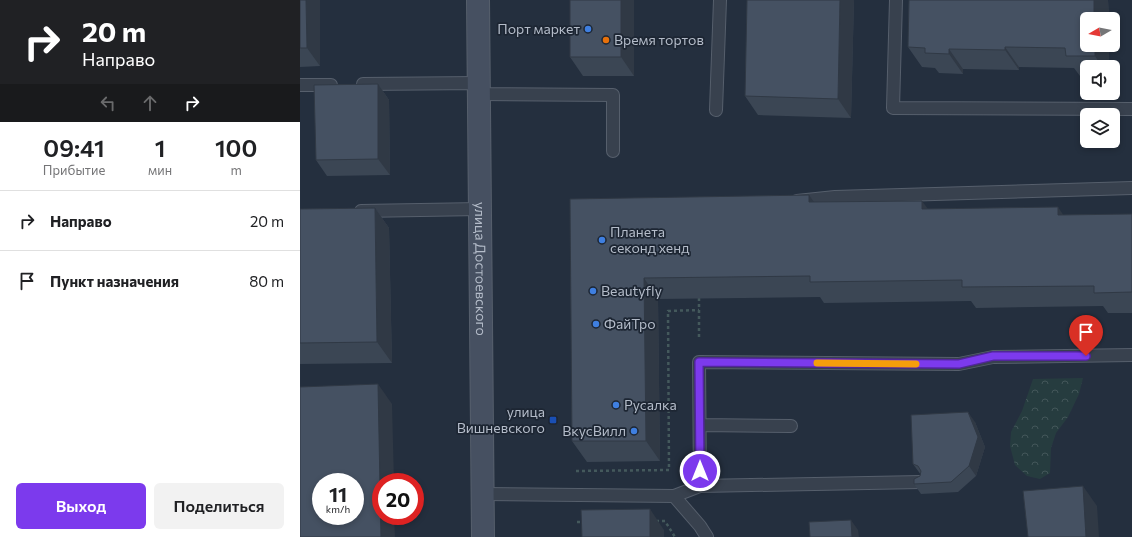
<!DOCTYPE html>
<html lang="ru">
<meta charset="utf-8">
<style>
:root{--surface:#fff;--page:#f2f2f2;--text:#202124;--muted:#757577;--line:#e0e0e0;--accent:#7c3aed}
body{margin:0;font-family:Commissioner,sans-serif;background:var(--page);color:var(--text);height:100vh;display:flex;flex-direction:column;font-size:15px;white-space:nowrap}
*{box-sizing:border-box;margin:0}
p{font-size:13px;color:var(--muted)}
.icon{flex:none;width:22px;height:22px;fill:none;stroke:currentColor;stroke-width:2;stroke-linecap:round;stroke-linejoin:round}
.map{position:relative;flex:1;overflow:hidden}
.panel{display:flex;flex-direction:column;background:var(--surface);width:300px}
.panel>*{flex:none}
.guide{background:#202124;color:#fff;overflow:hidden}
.needle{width:26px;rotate:260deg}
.fabs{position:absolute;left:780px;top:12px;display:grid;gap:8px}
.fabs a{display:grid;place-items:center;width:40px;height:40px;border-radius:6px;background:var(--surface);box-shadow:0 2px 6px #0003;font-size:20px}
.speed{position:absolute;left:12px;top:473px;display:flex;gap:8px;font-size:20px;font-weight:700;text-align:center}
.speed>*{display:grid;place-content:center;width:52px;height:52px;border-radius:50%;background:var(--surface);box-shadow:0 2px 6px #0003;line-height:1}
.speed small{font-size:10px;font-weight:400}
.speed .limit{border:6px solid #d22;background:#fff;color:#111}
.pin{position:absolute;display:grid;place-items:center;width:34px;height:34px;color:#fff;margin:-41px -17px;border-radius:50% 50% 50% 0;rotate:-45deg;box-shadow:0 0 4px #0007}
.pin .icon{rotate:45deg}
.me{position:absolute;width:44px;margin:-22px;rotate:0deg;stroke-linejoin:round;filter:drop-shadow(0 0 3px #0008)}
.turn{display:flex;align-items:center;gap:14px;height:84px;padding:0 16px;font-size:18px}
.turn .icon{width:52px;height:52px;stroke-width:2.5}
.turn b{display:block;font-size:28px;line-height:34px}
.lanes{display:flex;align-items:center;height:38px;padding:0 16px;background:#0003;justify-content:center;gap:20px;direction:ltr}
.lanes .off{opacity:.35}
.eta{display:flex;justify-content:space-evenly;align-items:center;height:68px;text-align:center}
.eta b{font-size:24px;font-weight:600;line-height:28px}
.action{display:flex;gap:8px;margin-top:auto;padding:8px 16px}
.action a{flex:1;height:46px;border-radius:6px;background:var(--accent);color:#fff;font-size:16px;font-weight:600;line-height:46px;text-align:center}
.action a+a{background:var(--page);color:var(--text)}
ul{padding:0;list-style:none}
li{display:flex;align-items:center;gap:12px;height:60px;padding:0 16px;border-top:1px solid var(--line)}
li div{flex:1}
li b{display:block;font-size:15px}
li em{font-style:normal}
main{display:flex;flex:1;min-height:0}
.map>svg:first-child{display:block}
</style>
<main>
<section class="panel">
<div class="guide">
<div class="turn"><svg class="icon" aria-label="right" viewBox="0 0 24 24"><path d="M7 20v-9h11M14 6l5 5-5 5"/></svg><div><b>20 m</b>Направо</div></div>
<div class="lanes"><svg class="icon off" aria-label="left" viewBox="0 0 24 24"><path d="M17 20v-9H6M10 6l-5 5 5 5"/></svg><svg class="icon off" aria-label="ahead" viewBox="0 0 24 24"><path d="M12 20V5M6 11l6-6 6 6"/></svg><svg class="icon" aria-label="right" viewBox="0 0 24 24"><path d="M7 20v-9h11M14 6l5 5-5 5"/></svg></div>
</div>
<div class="eta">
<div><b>09:41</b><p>Прибытие</p></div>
<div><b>1</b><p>мин</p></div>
<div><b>100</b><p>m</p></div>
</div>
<ul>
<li><svg class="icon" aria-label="right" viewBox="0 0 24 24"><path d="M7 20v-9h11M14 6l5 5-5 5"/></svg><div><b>Направо</b></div><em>20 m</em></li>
<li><svg class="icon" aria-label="arrive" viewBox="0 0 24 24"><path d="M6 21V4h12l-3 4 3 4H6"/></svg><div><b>Пункт назначения</b></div><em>80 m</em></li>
</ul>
<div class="action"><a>Выход</a><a>Поделиться</a></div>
</section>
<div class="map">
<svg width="832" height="537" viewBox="0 0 832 537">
<defs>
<pattern id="park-crowns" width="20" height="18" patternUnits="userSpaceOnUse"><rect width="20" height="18" fill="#263c3f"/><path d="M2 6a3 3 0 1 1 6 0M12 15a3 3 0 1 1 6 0" fill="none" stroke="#435659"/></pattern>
</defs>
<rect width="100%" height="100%" fill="#242f3e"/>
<path fill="url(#park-crowns)" d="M783 378 779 394 768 417 756 433 751 448 750 473 740 479 727 476 715 465 710 446 711 432 722 411 733 379Z"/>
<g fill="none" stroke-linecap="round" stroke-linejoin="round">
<defs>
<path id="service" d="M596 0 593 108 832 109
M63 84 179 83
M0 85H31
M179 94 313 95V151
M416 110 420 0
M497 201 535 197 832 188
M61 211 180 209
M400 425 491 426
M400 486 621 482
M182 494 374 496 400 526 407 537
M374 496 400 486 399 362 659 364 693 357 832 355"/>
<g id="secondary">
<path id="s1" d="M178 0 183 537"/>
</g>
</defs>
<use href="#service" stroke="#565f6c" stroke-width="14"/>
<use href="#secondary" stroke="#565f6c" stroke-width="24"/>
<path stroke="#44595c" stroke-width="2.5" stroke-dasharray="3 3" stroke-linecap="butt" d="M399 298V339
M276 471 369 470 368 311 399 310
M356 521H365L375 537
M277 522H285"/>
<use href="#service" stroke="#38414e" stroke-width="12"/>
<use href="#secondary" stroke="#465061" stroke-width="22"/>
</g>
<path fill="#3b4654" d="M0 0H20V66L0 67Z
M334 0V76H283L270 57Z
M554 0 551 118 458 115 445 96Z
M609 0H808L809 19H787L809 45V67H787V76H780L774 68 719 67V70L663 69V74L639 73 635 68 622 67 608 47Z
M78 84 89 100 90 175 27 176 16 160Z
M270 199 514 202 628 209 763 215 832 214V313H808L803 306 676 308 671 301 524 303 520 297 358 299 360 461 287 462 272 441Z
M75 208 89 228 92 363 0 364V209Z
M675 422 685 447 676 476 658 492 621 494 614 484 621 475 613 464Z"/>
<path fill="#303945" d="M6 0H20V66L7 48Z
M321 0H334V76L321 57Z
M540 0H554L551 118 538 99Z
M794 0H808L809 19H794Z
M795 45H809V67H802L795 56Z
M705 47 719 67V70L705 50Z
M649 49 663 69V74L649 54Z
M78 84 89 100 90 175 78 159Z
M509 195 524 216 509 202Z
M622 201 637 221 622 209Z
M758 207 772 228 758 215Z
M75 208 89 228 92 363 77 342Z
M344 278 358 299 360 461 346 441Z
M78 384 92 404 94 482H81V516H94L95 537H81Z
M668 412 675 422 685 447 676 476 669 466Z
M783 486 797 506 799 537H786Z
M350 509 364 530V537H350Z
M551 520 558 530 559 537H552Z"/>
<path fill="#455162" stroke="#303945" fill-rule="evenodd" d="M0 0H6L7 48H0Z
M270 0H321V57H270Z
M447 0H540L538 99 445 96Z
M609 0H794V19H787V45H795V56H766L765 48 705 47V50L649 49V54L625 53V48L608 47Z
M78 84V159L16 160 14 85Z
M509 195V202L622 201V209L758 207V215L832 214V292L794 293V286L662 287V280L510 282V276L344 278 346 441H272L270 199Z
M75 208 77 342 0 343V209Z
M78 384 81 537H0V387ZM21 482H55V516H21Z
M668 412 678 437 669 466 651 482 614 484V479L620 476 621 471 618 466 613 464 611 415Z
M783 486 786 537H728L723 491Z
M350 509V537H282L281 510Z
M551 520 552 537H510L509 522Z"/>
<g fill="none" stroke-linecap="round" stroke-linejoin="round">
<defs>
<path id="route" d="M400 471 399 362 659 364 693 356H786"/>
</defs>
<use href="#route" stroke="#51269a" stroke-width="10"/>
<use href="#route" stroke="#7c3aed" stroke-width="7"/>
<path stroke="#f59e0b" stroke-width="7" d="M517 363 616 364"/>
</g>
<g fill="#3f7fe0" stroke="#1d2633" stroke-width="1.5">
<circle cx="288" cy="29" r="4"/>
<circle cx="302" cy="240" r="4"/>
<circle cx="293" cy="291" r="4"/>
<circle cx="296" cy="324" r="4"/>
<circle cx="316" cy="405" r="4"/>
<circle cx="334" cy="431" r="4"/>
</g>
<circle fill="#e8710a" stroke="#1d2633" stroke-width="1.5" cx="306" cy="40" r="4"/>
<rect fill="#1a4fb4" stroke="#1d2633" stroke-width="1.5" x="249" y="416" width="8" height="8" rx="2"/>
<g text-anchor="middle" stroke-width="3.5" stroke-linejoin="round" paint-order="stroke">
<g font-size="14" fill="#b4bcc9" stroke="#1d2633" text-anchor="start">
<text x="280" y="34" text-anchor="end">Порт маркет</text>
<text x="314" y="45">Время тортов</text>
<text x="310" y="237">Планета<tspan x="310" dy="16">секонд хенд</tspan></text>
<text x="301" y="296">Beautyfly</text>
<text x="304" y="329">ФайТро</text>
<text x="324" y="410">Русалка</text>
<text x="245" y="417" text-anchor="end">улица<tspan x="245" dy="16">Вишневского</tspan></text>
<text x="326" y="436" text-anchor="end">ВкусВилл</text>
</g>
<g font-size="14" fill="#b4bcc9" stroke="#1d2633">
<text dy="5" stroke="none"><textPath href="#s1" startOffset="269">улица Достоевского</textPath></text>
</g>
</g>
</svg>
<div class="fabs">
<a><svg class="needle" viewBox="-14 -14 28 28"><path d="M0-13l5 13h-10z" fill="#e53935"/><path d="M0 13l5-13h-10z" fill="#757577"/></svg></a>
<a><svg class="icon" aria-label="sound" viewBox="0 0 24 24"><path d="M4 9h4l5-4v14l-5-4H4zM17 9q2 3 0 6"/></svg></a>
<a><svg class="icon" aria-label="layers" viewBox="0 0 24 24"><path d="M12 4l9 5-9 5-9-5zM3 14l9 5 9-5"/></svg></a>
</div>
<div class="speed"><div>11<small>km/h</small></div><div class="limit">20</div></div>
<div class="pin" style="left:786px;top:356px;background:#d93025"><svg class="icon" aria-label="arrive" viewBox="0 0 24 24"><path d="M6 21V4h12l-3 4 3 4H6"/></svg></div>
<svg class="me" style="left:400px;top:471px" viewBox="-20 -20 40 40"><circle r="17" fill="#7c3aed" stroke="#fff" stroke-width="3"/><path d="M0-11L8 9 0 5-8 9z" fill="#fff"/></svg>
</div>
</main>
